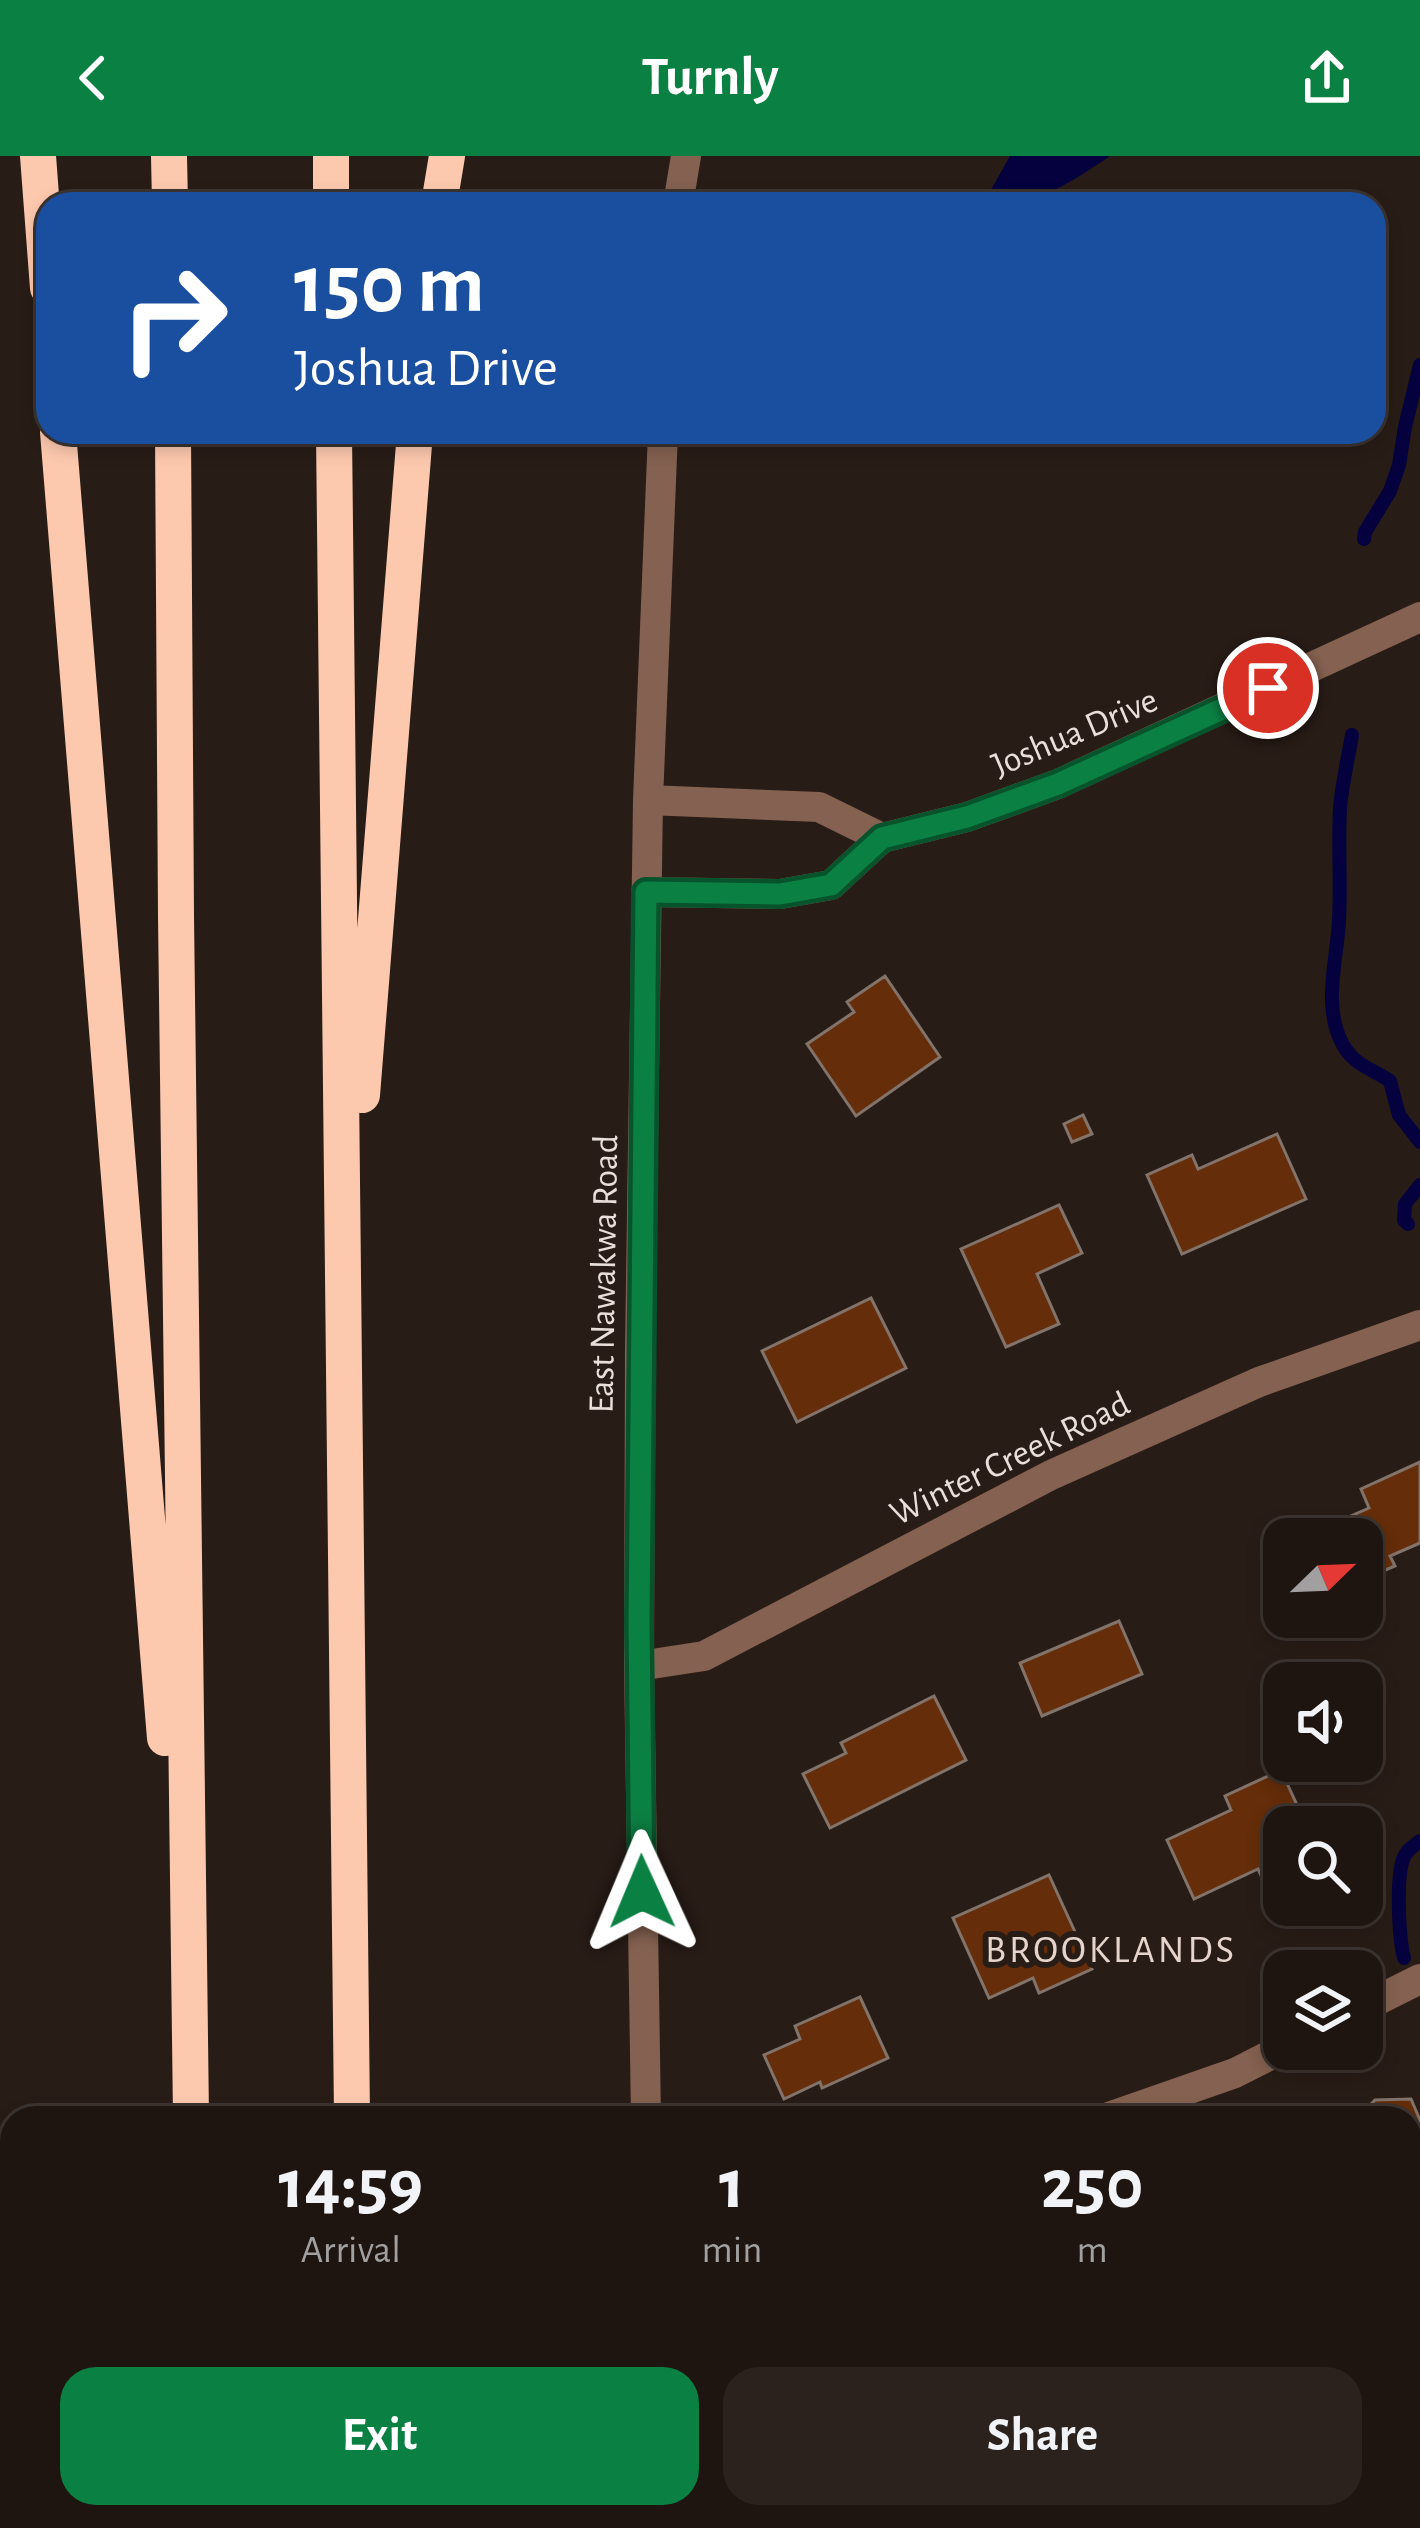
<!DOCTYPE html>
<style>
:root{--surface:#1e1510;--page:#2b221e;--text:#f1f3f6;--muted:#a19f9f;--line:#3c3430;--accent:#0b8043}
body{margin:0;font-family:"Alegreya Sans",sans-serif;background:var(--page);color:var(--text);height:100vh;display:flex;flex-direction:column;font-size:45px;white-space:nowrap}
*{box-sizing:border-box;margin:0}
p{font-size:39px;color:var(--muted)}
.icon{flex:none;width:66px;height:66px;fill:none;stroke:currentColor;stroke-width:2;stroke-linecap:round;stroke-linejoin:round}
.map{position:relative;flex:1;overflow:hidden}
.side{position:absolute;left:0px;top:1950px;width:1422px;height:423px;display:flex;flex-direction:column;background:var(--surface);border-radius:36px 36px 0 0;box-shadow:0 6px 18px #0003,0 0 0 3px var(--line)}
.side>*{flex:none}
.hud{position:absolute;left:36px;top:36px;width:1350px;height:252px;border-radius:36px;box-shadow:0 6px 18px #0003,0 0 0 3px var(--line);background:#1a4fa0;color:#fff;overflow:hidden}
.needle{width:78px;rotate:67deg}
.controls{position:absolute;left:1263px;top:1362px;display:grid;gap:24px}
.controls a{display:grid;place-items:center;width:120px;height:120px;border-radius:24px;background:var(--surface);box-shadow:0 6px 18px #0003,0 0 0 3px var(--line);font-size:60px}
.pin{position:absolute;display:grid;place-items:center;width:102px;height:102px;color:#fff;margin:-51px;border:6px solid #fff;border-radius:50%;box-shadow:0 3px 12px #0007}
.me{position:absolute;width:132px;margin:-66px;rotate:359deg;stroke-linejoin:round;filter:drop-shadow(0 0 9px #0008)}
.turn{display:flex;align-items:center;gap:42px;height:252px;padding:0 60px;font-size:54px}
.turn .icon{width:156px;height:156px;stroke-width:2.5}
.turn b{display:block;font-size:84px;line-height:102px}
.eta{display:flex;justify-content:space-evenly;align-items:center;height:204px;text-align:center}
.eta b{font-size:72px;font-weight:600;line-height:84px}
.primary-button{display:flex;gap:24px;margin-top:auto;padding:24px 60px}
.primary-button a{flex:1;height:138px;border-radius:36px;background:var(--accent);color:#fff;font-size:48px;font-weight:600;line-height:138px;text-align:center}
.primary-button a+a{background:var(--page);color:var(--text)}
header{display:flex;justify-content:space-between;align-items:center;height:156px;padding:0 60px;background:var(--accent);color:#fff;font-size:54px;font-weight:600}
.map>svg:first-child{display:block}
</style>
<header><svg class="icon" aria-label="back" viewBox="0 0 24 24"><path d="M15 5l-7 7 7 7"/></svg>Turnly<svg class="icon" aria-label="share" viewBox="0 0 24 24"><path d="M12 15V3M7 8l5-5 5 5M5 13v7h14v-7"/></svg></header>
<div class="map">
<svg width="1420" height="2372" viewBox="0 0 1420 2372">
<rect width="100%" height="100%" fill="#281c16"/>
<path fill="#05003e" d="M1010 0H1110C1064 31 1040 48 983 48Z"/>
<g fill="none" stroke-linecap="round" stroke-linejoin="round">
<path stroke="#05003e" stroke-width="14" d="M1364 383 1365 376 1390 335 1399 309 1405 271 1420 209
M1352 579C1348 603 1342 628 1340 652 1338 690 1341 727 1339 765 1337 804 1323 848 1341 885 1352 909 1371 912 1390 925L1399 959 1420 986
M1408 1068 1404 1064 1405 1048 1420 1029
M1404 1802C1399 1783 1395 1716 1405 1699 1409 1692 1414 1690 1420 1685"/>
</g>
<path fill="#652d09" stroke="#82736b" stroke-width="3" d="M885 820 940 901 856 960 807 888 854 856 847 846Z
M1083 959 1092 978 1072 986 1064 968Z
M1277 978 1306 1043 1182 1098 1147 1019 1192 999 1198 1013Z
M1059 1049 1082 1097 1037 1118 1059 1168 1006 1191 961 1093Z
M871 1142 906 1212 797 1266 762 1195Z
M1420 1306V1387L1390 1400 1395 1410 1362 1424V1383H1344L1337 1366 1369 1352 1361 1333Z
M1119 1465 1142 1518 1042 1560 1020 1507Z
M934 1540 966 1604 830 1672 803 1618 846 1597 841 1587Z
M1281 1614 1307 1671H1284V1722L1266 1730 1258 1713 1194 1743 1167 1684 1231 1654 1225 1640Z
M1049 1719 1092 1813 1039 1837 1033 1822 989 1842 953 1762Z
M860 1841 888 1902 822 1932 820 1926 784 1943 764 1899 800 1883 795 1870Z
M1411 1943 1420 1964V2060L1410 2065V1962H1358L1375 1944Z
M780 2361H828L803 2372H785Z"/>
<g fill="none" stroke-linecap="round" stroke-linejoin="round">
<path stroke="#846150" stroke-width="30" d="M678 48 686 0
M648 644 819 651 882 682
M646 736 780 738 831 729 882 682 967 661 1058 628 1420 461
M639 1510 704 1500 1051 1319 1259 1226 1420 1169
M1362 1852 1420 1823
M646 1962 639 1510 640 1195 648 644 663 276
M1106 1962 1235 1917 1284 1892
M653 2361V2372"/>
<path stroke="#fdc9ae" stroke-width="36" d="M38 0 48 132
M169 0 170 48
M331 0V48
M439 48 447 0
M58 276 165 1582
M173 276 176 760 191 1962
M334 276 352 1962
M362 939 415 276
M195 2361V2372
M356 2361V2372"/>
</g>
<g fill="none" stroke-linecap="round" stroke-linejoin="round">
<defs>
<path id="route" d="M642 1736 639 1466 646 736 780 738 831 729 882 682 967 661 1058 628 1268 532"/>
</defs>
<use href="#route" stroke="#07532c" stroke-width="30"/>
<use href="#route" stroke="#0b8043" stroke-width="21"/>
</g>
<g text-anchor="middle" stroke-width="12" stroke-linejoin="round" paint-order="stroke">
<g font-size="36" fill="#e8dfdb" stroke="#281c16">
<text transform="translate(1074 575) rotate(-23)" y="13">Joshua Drive</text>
<text transform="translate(602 1118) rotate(-89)" y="13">East Nawakwa Road</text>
<text transform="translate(1009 1301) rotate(-26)" y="13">Winter Creek Road</text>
</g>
<g font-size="39" letter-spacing="3" fill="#e5d4cb" stroke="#281c16">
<text x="1111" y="1806">BROOKLANDS</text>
</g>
</g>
</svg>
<div class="controls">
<a><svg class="needle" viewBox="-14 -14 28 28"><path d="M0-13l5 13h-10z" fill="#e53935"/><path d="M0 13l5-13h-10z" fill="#a19f9f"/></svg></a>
<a><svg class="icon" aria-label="sound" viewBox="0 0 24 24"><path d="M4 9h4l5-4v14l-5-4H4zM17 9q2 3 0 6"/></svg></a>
<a><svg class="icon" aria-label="search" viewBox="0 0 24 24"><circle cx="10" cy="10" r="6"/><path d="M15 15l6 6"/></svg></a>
<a><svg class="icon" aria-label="layers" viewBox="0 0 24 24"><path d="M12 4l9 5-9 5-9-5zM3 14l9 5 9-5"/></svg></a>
</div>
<div class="pin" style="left:1268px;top:532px;background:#d93025"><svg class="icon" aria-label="arrive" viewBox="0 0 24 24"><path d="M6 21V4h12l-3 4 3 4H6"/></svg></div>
<svg class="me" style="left:642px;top:1736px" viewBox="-20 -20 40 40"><path d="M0-17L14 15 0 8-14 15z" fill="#0b8043" stroke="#fff" stroke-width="4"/></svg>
<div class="hud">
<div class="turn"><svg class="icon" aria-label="right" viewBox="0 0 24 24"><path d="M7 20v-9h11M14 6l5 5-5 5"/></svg><div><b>150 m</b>Joshua Drive</div></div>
</div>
<section class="side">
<div class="eta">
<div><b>14:59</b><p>Arrival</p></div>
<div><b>1</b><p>min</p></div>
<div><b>250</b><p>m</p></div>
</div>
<div class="primary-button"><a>Exit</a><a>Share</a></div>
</section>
</div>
